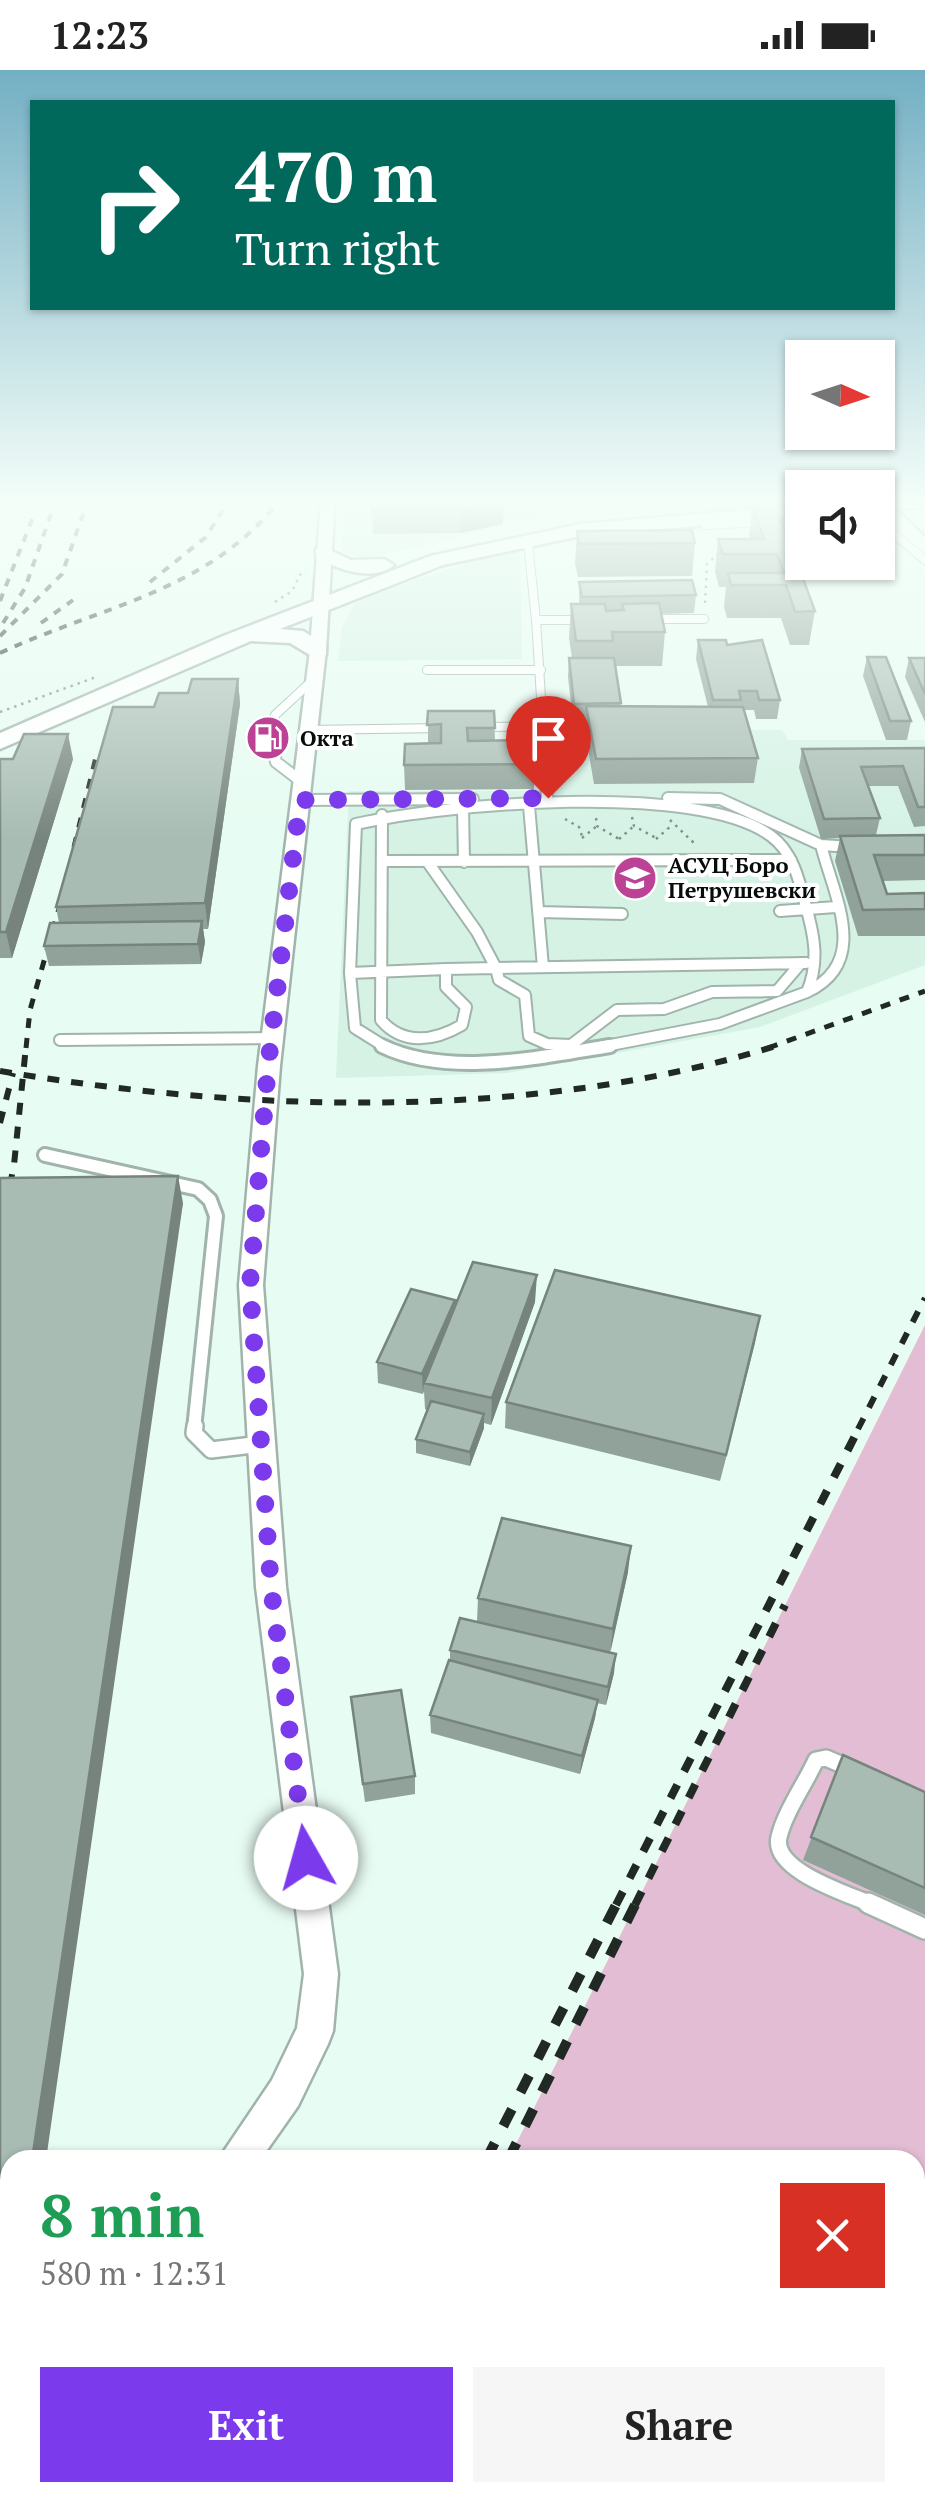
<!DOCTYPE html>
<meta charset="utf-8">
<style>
:root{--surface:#fff;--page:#f6f6f6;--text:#222;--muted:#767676;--accent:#7c3aed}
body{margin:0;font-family:"PT Serif",serif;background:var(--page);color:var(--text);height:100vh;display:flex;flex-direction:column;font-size:38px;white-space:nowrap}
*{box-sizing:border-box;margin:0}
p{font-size:32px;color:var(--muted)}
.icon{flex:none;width:55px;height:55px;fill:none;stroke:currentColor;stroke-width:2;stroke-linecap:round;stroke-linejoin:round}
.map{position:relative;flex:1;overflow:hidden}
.side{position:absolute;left:0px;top:2080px;width:925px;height:352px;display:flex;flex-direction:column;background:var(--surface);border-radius:30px 30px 0 0;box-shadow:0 2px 8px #0004}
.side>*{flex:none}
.hud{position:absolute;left:30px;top:30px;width:865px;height:210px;border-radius:0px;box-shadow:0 2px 8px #0004;background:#00695c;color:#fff;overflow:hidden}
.needle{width:65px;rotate:93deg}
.tools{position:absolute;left:785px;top:270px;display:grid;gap:20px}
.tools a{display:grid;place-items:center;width:110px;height:110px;border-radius:0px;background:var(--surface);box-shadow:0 2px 8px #0004;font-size:50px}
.pin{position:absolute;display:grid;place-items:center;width:85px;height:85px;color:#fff;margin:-102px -42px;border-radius:50% 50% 50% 0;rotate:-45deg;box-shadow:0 0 10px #0007}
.pin .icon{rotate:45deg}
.me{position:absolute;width:110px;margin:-55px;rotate:353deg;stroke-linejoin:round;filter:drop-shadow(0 0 8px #0008)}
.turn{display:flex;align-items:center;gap:35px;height:210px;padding:0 40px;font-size:45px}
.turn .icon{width:130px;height:130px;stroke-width:2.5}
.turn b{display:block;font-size:70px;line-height:85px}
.round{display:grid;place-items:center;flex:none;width:105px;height:105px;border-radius:0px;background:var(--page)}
.summary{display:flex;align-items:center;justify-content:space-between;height:170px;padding:0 40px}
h1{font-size:60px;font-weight:700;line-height:75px;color:#1e9e55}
.cta{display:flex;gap:20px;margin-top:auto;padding:20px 40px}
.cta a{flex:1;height:115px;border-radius:0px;background:var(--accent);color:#fff;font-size:40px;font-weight:700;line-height:115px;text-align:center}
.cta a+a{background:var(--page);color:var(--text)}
.status{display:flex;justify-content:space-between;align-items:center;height:70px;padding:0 50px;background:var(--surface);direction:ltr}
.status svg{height:28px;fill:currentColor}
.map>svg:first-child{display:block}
</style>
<div class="status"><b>12:23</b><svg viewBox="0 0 49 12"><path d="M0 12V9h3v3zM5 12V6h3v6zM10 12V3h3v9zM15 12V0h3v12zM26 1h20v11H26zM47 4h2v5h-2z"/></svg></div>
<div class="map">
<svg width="925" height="2431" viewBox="0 0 925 2431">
<rect width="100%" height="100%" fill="#e7fcf2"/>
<path fill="#d5f2e5" d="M345 430H675L525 451 367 488 341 482Z
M514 478 520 479 522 589 338 591 342 557 355 533 371 524Z
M544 660H782L788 670H925V895L760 957 507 1003 336 1008 349 721H549Z"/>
<path fill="#e3bdd3" d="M925 1255V2431H338L342 2422H915V2090H508Z"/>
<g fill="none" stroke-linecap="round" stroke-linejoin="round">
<defs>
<path id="lane-far4" d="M517 430 527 435 558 430
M878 450 925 490
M706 455 766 452
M528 473 536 550
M647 549H704
M427 600H541
M478 657 598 656
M306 660 443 658
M272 674 275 645 313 610
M544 674 536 550H587"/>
<path id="lane-far3" d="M272 672 276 692 302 712
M544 672 547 728
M668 728 720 729 821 775 852 777
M300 730 473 729
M529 736 543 897
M463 737 464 792
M382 745 381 950C403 976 435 971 462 955L466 937 446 917V899L496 898 499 910 525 925 529 966 547 974 571 975 617 940 664 939 712 922 777 921 801 893
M382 791 791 790
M427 791 477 862 496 898 806 893
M780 841 836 837
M539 842 622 844
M350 903 446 899
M807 922C871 892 834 827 821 775
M60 970 272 968
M387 978 355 958 350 903 356 754C444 734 698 711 771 766 792 781 799 809 805 833 814 864 820 891 807 922
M595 978 720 954 807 922"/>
<path id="lane-far2" d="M382 976C448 1008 540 987 610 976
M45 1085 198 1119 210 1130 216 1146 194 1359"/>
<path id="lane-far1" d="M195 1356 194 1363 211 1380 261 1374
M854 1700 826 1688 816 1690C805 1714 785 1742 779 1767 771 1801 849 1824 873 1835"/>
<path id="lane" d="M868 1833 925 1859"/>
<path id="street" d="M321 430H335L326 580 280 996 263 1215 286 1517 338 1904 333 1961 328 1974 298 2036 260 2090H218L272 2010 297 1958 304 1904 256 1517 239 1215 258 996 310 580Z
M0 2313H10V2353H0Z"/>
<path id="secondary" d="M878 430H925V437L895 439 925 467V484L878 444Z
M802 435V447L581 466 443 495 280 559 303 561 326 575V585H310L290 573 251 571 0 679V663L223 566 430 486 581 454Z
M323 477 351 490 384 489 394 495C373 513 337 499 316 487V479Z"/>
</defs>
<use href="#lane-far4" stroke="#a0b4ab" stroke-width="10"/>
<use href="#lane-far3" stroke="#a0b4ab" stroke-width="14"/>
<use href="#lane-far2" stroke="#a0b4ab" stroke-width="18"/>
<use href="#lane-far1" stroke="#a0b4ab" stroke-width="20"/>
<use href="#lane" stroke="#a0b4ab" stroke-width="24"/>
<use href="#street" stroke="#a0b4ab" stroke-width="5"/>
<use href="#secondary" stroke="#a0b4ab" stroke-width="5"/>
<path stroke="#7f8d87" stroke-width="2.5" stroke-dasharray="2.5 5" stroke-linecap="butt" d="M649 435 697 430
M275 532 292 521 301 503H306
M705 533 707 494 719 483
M0 642 96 607
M632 747 634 756 656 768
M596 748 597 756 619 769
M565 749 579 757 582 766
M670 750 695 774
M582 768 597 756
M619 769 634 756
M656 769 671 756"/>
<use href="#lane-far4" stroke="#fff" stroke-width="8"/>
<use href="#lane-far3" stroke="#fff" stroke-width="10"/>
<use href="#lane-far2" stroke="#fff" stroke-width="12"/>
<use href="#lane-far1" stroke="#fff" stroke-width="15"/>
<use href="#lane" stroke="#fff" stroke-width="19"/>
<use href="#street" fill="#fff" fill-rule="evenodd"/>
<use href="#secondary" fill="#fff" fill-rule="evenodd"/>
<path stroke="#212925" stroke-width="4" stroke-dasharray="8 8" stroke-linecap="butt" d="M150 512 206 467 229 430
M0 531 33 447
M3 553 25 518 56 430
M41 553 73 530
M0 566 62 504 88 430
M0 583C101 536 208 522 280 430"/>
<path stroke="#212925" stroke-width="5" stroke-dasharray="10 10" stroke-linecap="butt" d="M74 777 97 683
M26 978 30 940 64 821
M768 978 925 921"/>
<path stroke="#212925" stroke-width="6" stroke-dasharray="12 12" stroke-linecap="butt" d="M0 1001C248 1043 534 1051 776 976
M0 1053 13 1003
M0 1163 14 1095 26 976
M858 1359 925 1228"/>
<path stroke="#212925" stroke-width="8" stroke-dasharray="15 15" stroke-linecap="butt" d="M616 1835 860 1356
M635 1835 785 1535"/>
<path stroke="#212925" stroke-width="10" stroke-dasharray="19 19" stroke-linecap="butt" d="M486 2090 617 1833
M508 2090 636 1833
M312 2431 316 2422
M338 2431 342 2422"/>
</g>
<path fill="#90a29a" d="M372 430H511H504L503 454 460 463 373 464Z
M802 436V480H792L795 488 807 495 804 512 815 541 809 575H790L781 548H727L724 537 726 517H719L715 502 718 469H749L752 437Z
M577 461 695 473 692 506 578 507 575 494Z
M579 512 696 525 694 543 661 544 665 562 662 596H615L621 637H708L696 589 698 570 727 575 780 630 777 649H756L754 640H744L758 688 754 713 594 714 585 661V653H573L568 607 569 588H572L569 568 571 534H579Z
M867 587 911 651 907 670H886L863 606Z
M909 588H925V652L905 607Z
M238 609 240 634 208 859H203L205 872 201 894 49 896 44 876 59 853 56 837 154 637 188 623Z
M428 641H494L495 670 535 694 534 719 405 720 404 695 428 673Z
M925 678V756L914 757 898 716H868L880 748 876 765H925V810L883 811 887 824 925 823V866H858L835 791 840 768 821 769 799 698 802 679Z
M0 689H73L12 888H0Z
M0 1108 183 1133 10 2090V2234H0Z
M535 1232 491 1355 484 1353V1358L470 1396 416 1383V1369L427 1340 425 1339 424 1321 423 1324 378 1313 377 1292 455 1237Z
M760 1246 720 1411 505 1358 506 1332Z
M628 1502 610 1582 614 1603 606 1635 597 1633 595 1648 580 1704 431 1663 430 1645 450 1591V1580L477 1552 478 1528Z
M351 1627 415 1706V1724L365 1732Z
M843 1685 925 1722V1845L803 1790Z"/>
<path fill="#76847d" d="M504 431 503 454 460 463V441Z
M238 609 240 634 208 859 205 833Z
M68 664 73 689 12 888 6 862Z
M202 851 205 872 201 894 198 874Z
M178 1106 183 1133 46 2090H32Z
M537 1205 535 1232 491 1355 492 1328Z
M455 1230V1250L424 1313 423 1324 422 1304Z
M760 1246 755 1273 720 1411 726 1385Z
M484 1344V1358L470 1396V1382Z
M631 1476 628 1502 610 1584 613 1559Z
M616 1584 614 1603 606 1635 608 1617Z
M598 1630 595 1648 580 1704 582 1686Z"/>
<path fill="#a8bcb3" stroke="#76847d" stroke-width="2.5" d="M372 430H504V431L460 441H372Z
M802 436V448H780L795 488H802V492H806L807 495H798L815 541 795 542 786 515H731L728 503H784L777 484H723L718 469H764L752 437Z
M692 460 695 473 579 474 577 461Z
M692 510 696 525 582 527 579 512Z
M659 533 665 562H612L613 571H576L571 534H605L606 541 624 540 622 534Z
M698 570H726L727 575 762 570 780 630H759L757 621H739L741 630H713Z
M867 587H886L911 651H890Z
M569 588H614L621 633 574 634Z
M909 588H925V624Z
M192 609H238L205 833 56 837 113 637H154L159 623H188Z
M586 636 743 637 758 688 596 689Z
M428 641H494L495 658H467L468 671 533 670 535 694 404 695 405 674 441 673V654L427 655Z
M24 664H68L6 862H0V689H13Z
M925 678V737H918L903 696 861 697 880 748 824 749 802 679Z
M925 765V785H874L887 824 925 823V839L863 840 840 766Z
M202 851 198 874 44 876 50 853Z
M178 1106 32 2090H10V2219H0V1108Z
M473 1192 537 1205 492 1328 424 1313Z
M555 1200 760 1246 726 1385 506 1332Z
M411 1219 455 1230 422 1304 377 1292Z
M431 1331 484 1344 470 1382 416 1369Z
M502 1448 631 1476 613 1559 478 1528Z
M460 1548 616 1584 608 1617 450 1580Z
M449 1590 598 1630 582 1686 430 1645Z
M401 1620 415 1706 363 1714 351 1627Z
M843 1685 925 1722V1818L811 1767Z"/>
<linearGradient id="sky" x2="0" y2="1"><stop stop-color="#73afc3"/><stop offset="0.56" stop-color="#f4fef9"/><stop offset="1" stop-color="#f4fef9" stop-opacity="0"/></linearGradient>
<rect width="925" height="771" fill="url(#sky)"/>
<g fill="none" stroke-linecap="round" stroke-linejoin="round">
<path stroke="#7c3aed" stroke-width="18" stroke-dasharray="0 32.4" d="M306 1788 271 1517 250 1214 268 996 300 730 548 728"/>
</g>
<defs>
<symbol id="fuel-disc" viewBox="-11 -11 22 22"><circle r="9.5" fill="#bb4295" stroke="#fff"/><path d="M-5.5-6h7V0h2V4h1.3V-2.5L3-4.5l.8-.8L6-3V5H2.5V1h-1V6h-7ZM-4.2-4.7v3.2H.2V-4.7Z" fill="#fff"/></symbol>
<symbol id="school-disc" viewBox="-11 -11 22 22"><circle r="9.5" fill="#bb4295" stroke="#fff"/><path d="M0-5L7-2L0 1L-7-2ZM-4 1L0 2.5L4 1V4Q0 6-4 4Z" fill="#fff"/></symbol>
</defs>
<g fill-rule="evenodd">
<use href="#fuel-disc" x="243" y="643" width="50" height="50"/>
<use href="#school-disc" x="610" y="783" width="50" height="50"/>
</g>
<g text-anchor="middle" stroke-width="8" stroke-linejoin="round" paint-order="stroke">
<g font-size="22" font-weight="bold" fill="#070d0a" stroke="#fff" text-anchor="start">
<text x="300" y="676">Окта</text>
<text x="668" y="803">АСУЦ Боро<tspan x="668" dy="25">Петрушевски</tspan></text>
</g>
</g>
</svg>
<div class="tools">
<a><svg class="needle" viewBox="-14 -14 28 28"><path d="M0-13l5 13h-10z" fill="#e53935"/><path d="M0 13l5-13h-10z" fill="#767676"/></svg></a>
<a><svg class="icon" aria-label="sound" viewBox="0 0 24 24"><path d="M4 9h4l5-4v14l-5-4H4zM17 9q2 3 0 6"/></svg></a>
</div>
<div class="pin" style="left:548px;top:728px;background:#d93025"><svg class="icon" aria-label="arrive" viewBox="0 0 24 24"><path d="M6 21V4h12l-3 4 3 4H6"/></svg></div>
<svg class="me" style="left:306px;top:1788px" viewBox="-20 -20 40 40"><circle r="19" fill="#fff"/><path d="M0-13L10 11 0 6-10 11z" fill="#7c3aed"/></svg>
<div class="hud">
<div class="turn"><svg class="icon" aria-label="right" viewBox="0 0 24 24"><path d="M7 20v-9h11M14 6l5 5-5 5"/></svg><div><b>470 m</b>Turn right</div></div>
</div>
<section class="side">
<div class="summary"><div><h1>8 min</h1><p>580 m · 12:31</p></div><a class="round" style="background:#d93025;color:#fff"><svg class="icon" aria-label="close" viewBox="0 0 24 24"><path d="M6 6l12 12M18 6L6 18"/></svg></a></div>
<div class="cta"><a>Exit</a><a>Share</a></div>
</section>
</div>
